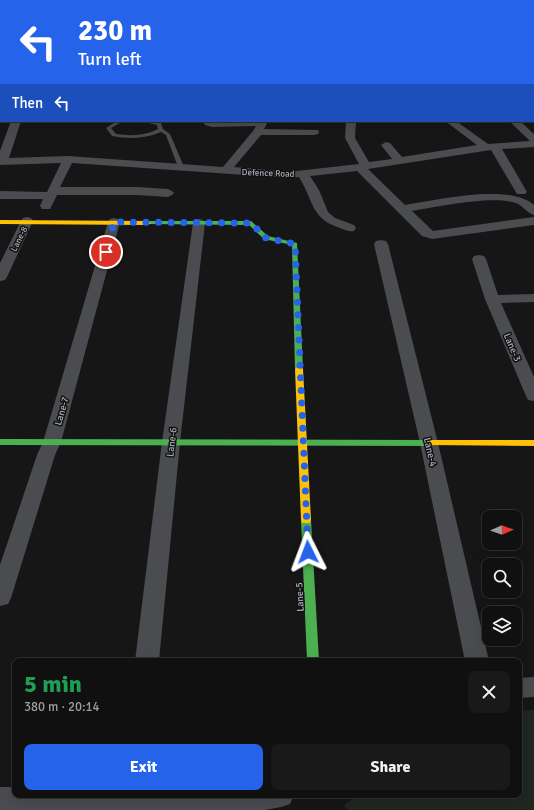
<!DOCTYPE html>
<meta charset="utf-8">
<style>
:root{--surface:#101011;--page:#19191a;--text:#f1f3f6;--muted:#9c9d9f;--line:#303031;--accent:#2563eb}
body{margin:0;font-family:Signika,sans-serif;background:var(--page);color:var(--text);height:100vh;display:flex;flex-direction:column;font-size:15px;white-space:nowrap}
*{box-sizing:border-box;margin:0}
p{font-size:13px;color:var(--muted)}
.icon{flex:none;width:22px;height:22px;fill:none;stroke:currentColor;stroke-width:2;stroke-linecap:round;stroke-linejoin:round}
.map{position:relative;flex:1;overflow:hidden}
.sheet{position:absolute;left:12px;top:658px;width:510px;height:140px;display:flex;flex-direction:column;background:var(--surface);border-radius:8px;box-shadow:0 4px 16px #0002,0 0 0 1px var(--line)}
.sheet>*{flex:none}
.hud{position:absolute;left:0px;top:0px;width:534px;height:122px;box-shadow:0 4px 16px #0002,0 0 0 1px var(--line);background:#2563eb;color:#fff;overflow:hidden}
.needle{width:26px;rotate:88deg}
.controls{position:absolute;left:482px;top:510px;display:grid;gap:8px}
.controls a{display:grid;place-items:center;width:40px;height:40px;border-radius:8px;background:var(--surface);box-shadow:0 4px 16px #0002,0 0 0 1px var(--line);font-size:20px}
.pin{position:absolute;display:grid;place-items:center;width:34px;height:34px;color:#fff;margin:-17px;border:2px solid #fff;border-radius:50%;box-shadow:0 1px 4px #0007}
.me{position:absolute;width:44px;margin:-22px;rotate:357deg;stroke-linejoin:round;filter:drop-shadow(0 0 3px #0008)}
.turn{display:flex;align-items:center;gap:14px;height:84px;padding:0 12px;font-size:18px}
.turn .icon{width:52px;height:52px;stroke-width:2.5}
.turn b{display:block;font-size:28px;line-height:34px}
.then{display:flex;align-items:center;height:38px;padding:0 12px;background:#0003;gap:8px;font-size:15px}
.round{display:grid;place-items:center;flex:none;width:42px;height:42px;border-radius:8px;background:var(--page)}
.headline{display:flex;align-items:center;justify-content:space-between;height:68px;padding:0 12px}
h1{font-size:24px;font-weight:700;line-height:30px;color:#1e9e55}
.action{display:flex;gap:8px;margin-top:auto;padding:8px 12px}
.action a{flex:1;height:46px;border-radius:8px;background:var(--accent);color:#fff;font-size:16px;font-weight:700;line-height:46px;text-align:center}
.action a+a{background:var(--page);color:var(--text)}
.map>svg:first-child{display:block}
</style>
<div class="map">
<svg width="534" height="810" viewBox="0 0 534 810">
<rect width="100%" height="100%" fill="#161617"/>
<path fill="#202721" d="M534 710V810H348L344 805 358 795H519V711Z"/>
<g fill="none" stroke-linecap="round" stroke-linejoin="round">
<path fill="#4b4c4f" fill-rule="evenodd" d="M117 121H134L132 122 120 123 111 128 116 134C131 136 144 136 158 129L157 125 140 121 161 123 163 129 170 134 184 167 183 168 178 167 166 135 161 132C145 139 129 139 112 136L106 128Z"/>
<path fill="#4b4c4f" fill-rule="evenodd" d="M146 0H152V1H146Z
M190 0H196V1H190Z
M254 0H260V1H254Z
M292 0H323L292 1Z
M457 0H465V1H457Z
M533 3H534V7H533Z
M0 10H1V14H0Z
M533 28H534V32H533Z
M533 46H534V50H533Z
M0 56H1V62H0Z
M534 66V72L533 73V67Z
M0 69H1V75H0Z
M533 80H534V86H533Z
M0 87H1V93H0Z
M11 121H21L9 158 68 156 223 167 253 131 256 126 212 127 205 125 203 121H268L264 129 318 130 319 132 318 134 314 135H261L234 167 288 172 359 164 345 138 346 121H356L355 138 369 162 392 159 381 145 386 142 390 143 402 157 477 145 445 121H456L488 144 530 141 509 121H520L534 134V147L502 149 527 192 525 194H517L491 150 368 169 405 205C437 200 509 183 534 205V215C527 213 523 206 516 203 493 195 437 207 412 211L433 231 534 217V225L432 239 422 236 357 171 310 176 319 190 328 212 335 218 354 225 356 228 354 231C349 232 345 230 340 228 310 218 314 201 299 177L288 178 72 163 60 187H137L168 189 172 191 174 193 172 195 168 197 137 195H57L50 209H42L40 206 43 199H0V191L47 192 61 163 0 165V151Z
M27 217 31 218 33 221 7 277 5 280 0 281V263L21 221 23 218Z
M114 218 118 219 120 222 61 442 55 455 11 598 8 604 0 606V565L37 455 43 442 108 222 110 219Z
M199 219 203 220 205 223 180 442 159 661H135L162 442 193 223 195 220Z
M381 240 386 241 388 244 438 443 489 661H465L420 443 374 244 376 241Z
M479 255 484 256 486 259 498 295 534 294V302L501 303 534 377V401L528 400 526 396 485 299 472 259 474 256Z
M534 677V697L519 698V678Z
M0 787H15V795H294L290 804 281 807 265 810H0Z"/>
<path fill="#4caf50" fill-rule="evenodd" d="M148 221H251L268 236 297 243 303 369 302 371 299 372 295 369 292 245 264 239 249 225 146 224 145 223Z
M0 439 431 440 436 443 431 446 0 445Z
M306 516 310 517 311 520 319 661H307L301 520 302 517Z"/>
<path fill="#ffc107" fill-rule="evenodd" d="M0 220 148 221 151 223 148 225 0 224Z
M299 366 303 369 311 520 310 523H302L301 520 295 369Z
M431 440H534V446L428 445 426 443 428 441Z"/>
</g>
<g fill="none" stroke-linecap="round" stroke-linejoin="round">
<path stroke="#2563eb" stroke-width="7" stroke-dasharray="0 12.6" d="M106 252 114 222 251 223 266 238 295 244 308 552"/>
</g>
<g text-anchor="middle" stroke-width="3" stroke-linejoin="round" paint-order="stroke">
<g font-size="9" fill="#a9acb6" stroke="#111112">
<text transform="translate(268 173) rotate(2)" y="3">Defence Road</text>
<text transform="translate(19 239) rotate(-64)" y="3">Lane-8</text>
</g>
<g font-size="10" fill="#a9acb6" stroke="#111112">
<text transform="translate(513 347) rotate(67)" y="4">Lane-3</text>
<text transform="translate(61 411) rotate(-74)" y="4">Lane-7</text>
<text transform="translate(171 442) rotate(-83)" y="4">Lane-6</text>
<text transform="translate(431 452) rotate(77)" y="4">Lane-4</text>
<text transform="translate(299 597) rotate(-93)" y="4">Lane-5</text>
</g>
</g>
</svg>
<div class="controls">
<a><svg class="needle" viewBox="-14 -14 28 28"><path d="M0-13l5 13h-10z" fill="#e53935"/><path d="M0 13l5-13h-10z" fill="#9c9d9f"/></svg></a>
<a><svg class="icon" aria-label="search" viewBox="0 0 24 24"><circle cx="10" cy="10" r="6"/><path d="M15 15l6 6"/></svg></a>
<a><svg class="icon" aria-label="layers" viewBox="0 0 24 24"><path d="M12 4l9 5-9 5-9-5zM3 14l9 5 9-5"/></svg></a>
</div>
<div class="pin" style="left:106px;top:252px;background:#d93025"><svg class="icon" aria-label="arrive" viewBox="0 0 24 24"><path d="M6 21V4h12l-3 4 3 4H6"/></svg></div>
<svg class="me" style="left:308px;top:552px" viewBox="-20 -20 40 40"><path d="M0-17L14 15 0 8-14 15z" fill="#2563eb" stroke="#fff" stroke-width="4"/></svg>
<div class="hud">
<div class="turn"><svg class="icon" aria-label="left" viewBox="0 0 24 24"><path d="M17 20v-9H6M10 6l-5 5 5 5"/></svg><div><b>230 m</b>Turn left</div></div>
<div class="then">Then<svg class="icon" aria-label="left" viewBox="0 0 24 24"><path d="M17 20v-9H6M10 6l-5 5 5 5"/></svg></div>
</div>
<section class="sheet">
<div class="headline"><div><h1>5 min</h1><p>380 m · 20:14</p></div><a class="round"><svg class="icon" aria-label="close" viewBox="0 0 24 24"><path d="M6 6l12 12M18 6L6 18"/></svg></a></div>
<div class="action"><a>Exit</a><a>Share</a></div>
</section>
</div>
